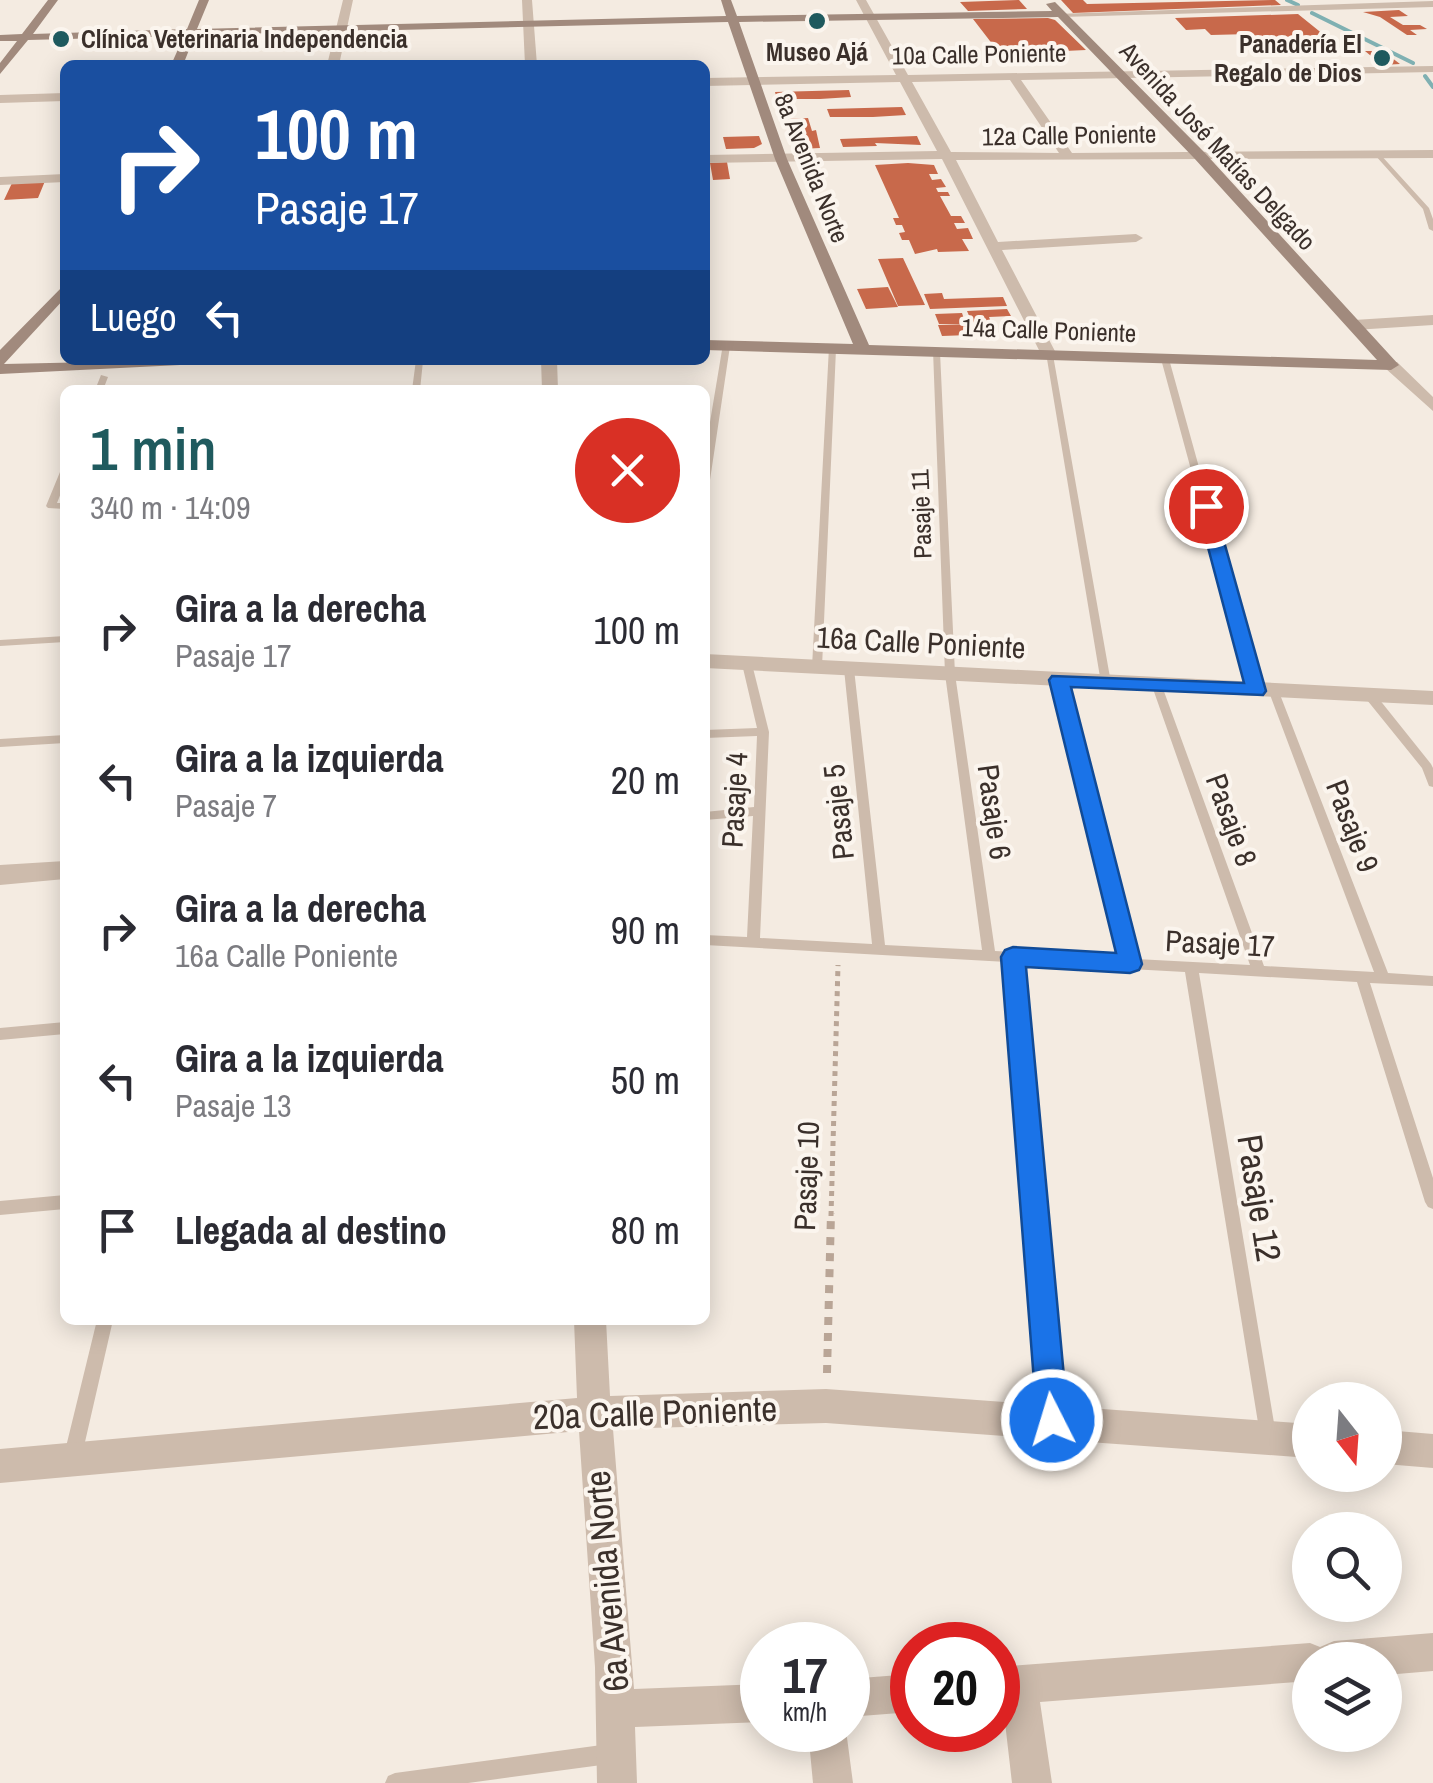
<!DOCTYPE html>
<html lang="es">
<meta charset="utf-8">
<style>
:root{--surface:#fff;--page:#f7f7f7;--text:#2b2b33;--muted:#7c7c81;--accent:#1f5a5e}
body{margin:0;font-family:"Archivo Narrow",sans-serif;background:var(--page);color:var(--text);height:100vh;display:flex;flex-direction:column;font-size:38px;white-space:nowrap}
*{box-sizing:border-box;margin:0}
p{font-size:32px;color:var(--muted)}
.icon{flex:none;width:55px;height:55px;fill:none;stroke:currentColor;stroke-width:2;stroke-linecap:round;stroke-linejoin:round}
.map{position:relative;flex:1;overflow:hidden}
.details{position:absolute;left:60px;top:385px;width:650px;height:940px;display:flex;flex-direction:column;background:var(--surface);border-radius:15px;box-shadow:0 5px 25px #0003}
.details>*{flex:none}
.hud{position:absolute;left:60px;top:60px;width:650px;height:305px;border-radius:15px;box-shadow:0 5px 25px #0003;background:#1a4fa0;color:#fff;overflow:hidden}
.needle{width:65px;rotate:163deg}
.fabs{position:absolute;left:1292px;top:1382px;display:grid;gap:20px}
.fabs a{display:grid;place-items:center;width:110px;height:110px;border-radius:50%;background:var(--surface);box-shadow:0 5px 25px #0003;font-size:50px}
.speed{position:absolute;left:740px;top:1622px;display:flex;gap:20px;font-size:50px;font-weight:700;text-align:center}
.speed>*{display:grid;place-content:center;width:130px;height:130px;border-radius:50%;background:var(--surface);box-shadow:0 5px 25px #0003;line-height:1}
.speed small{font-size:25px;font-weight:400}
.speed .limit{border:15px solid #d22;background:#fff;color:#111}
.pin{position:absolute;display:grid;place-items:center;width:85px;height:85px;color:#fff;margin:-42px;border:5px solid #fff;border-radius:50%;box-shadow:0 2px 10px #0007}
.me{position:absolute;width:110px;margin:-55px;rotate:355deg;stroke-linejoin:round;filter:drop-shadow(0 0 8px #0008)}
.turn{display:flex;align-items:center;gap:35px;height:210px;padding:0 30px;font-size:45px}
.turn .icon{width:130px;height:130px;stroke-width:2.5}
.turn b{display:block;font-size:70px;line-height:85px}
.then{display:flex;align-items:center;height:95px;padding:0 30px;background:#0003;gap:20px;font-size:38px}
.round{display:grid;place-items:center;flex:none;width:105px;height:105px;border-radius:52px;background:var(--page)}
.summary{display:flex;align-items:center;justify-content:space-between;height:170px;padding:0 30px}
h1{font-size:60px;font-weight:600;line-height:75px;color:var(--accent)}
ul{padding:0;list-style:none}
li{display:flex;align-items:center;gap:30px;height:150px;padding:0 30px}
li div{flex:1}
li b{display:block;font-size:38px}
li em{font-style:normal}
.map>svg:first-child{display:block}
</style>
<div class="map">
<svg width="1433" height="1783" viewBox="0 0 1433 1783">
<rect width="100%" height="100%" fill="#f4ebe1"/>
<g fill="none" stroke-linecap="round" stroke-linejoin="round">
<path stroke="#7fb0b2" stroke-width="4" d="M1287 0 1298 5
M1312 13 1413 63
M1425 76 1433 87"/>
</g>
<path fill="#c8694b" d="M1019 0 1027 9 968 11 960 2Z
M1061 0H1083L1087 4 1275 0 1281 5 1073 13Z
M1399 10 1408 16 1390 17 1403 25H1420L1427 29 1410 30 1417 35H1407L1380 17 1363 12Z
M1298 14 1329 39 1259 42 1250 34 1211 35 1205 29 1186 30 1175 18Z
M1048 18 1055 20 1086 50 1000 54 973 19Z
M1365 51H1383L1400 64 1382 65Z
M849 90 851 97 820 99H777L775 92Z
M902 107 906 115 873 117H830L827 109Z
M808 118 812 131 816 130 820 148 799 149 794 136 802 135 793 132 788 119Z
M759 136 762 144 754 148 726 149 723 137Z
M917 136 921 145 875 143 877 146 843 147 840 139Z
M727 162 730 179 713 180 710 163Z
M908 163 934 165 938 174H929L932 180 941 179 946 187 936 188 938 192H948L950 196H940L951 216H961L965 223H954L957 229 968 228 973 239H962L969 251 938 252 937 249 915 254 909 240H902L899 233 905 232 902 225H896L893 218H899L875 165Z
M45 181 38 198 4 200 12 183Z
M903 258 925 305 898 306 878 259Z
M888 287 898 307 866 309 857 289Z
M942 293 944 299 1003 297 1007 306 930 309 924 294Z
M1007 309 1011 316 989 317 996 334 942 336 938 325 972 324H939L935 314 962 313 964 319 970 318 967 311Z"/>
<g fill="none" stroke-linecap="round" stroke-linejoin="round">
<path stroke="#b9a596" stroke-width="5" stroke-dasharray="5 5" stroke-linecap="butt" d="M831 1216 838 965"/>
<path stroke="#b9a596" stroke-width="8" stroke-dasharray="8 8" stroke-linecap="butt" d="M827 1373 831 1213"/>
<path fill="#cdbbac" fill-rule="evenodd" d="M1375 153H1379L1429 208 1433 219V231L1429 229 1423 209 1375 155Z
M723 344 730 346 710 480 705 483V452Z
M829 347 836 349 822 667 817 671 812 667Z
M933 350 940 352 955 674 995 951 1122 958 1054 680 1059 676 1064 680 1136 959 1250 965 1152 686 1157 682 1162 686 1264 966 1374 972 1269 692 1274 688 1279 692 1388 973 1433 976V986L1370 983 1433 1178V1209L1428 1207 1425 1202 1357 982 1199 973 1276 1435 1274 1441 1268 1443 1262 1441 1260 1435 1185 972 1020 963 1060 1418 1058 1424 1052 1426 1046 1424 1044 1418 1007 962 705 945V935L747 937 753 816 705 820V812L754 807 757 736 705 738V730L757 728 742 664 747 660 752 664 769 732 760 938 872 944 844 669 849 665 854 669 885 945 982 950 945 674Z
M1046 353 1053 355 1111 683 1106 687 1101 683Z
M1162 357 1169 359 1261 691 1260 694 1256 695 1251 691 1161 359Z
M416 360 423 361 420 390H412Z
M101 375 108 377 103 390H95Z
M65 469V483L57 503H65V509L48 508 46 506 60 472Z
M65 636V642L0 646V640Z
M1371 693 1375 694 1431 764 1433 768V787L1429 786 1422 768 1367 700 1366 697 1367 694Z
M65 735V743L0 747V739Z
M65 1022V1034L0 1040V1028Z
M65 1195V1209L0 1215V1201Z
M97 1320H113L82 1455 79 1461 73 1464 67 1461 64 1455Z
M609 1744 616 1747 619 1754 616 1761 609 1764 468 1783H385L388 1776 395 1773Z"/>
<path fill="#cdbbac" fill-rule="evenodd" d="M343 0H353L339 65H327Z
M522 0H532L537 65H525Z
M856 0H866L908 75 1433 66V72L1021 80 1072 153 1433 150V158L956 160 998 242 1136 234 1143 238 1136 242 1002 250 1057 355 1043 358 942 159 705 163V155L937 151 900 82 705 86V78L896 75ZM1010 80 1059 153 951 152 912 82Z
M1433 1V7L1061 17 1056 14Z
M65 93V101L0 103V95Z
M65 174V182L0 185V177Z
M1433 315V325L1354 330 1346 325 1354 320Z
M541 360H557L558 390H542Z
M1385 362H1397L1433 397V411L1385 368Z
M705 654 1433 691V705L705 668Z
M65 861V879L0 885V865Z
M574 1320H606L610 1396 826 1389 1310 1424V1458L826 1423 613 1429 634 1689 762 1684V1722L635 1727 637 1783H597L595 1667 579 1431 0 1483V1449L577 1398Z
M1385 1430 1433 1434V1468L1385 1464Z
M1433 1633V1671L1385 1675V1660H1310V1681L1040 1702 1052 1783H1012L1003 1705H998V1667L1310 1643 1320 1647 1334 1641Z
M912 1674V1712L848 1717V1679Z
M808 1730H846L853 1783H813Z"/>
<path fill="#a18a7d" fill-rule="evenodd" d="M48 0H58L33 34 187 29 199 0H209L197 29 726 16 721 0H731L737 16 1052 11 1046 4 1055 2 1204 152 1399 365 1391 370 705 350V340L853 344 775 159 728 22 195 35 183 65H171L184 36 28 40 0 74V63L17 41H0V35L22 34ZM1058 17 1194 158 1377 360 869 345 787 159 739 22Z
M65 284V298L4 364 188 360 180 365 0 374V350Z"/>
</g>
<path fill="#1a73e8" stroke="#114b97" stroke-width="2.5" d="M1206 501 1214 506 1266 691 1263 695 1071 687 1142 964 1139 970 1130 973 1026 967 1068 1420 1063 1431 1052 1436 1041 1431 1037 1420 1001 957 1005 950 1013 947 1116 953 1049 680 1052 676 1244 683 1197 506Z"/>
<g fill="#1f5a5e" stroke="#fbf5ee" stroke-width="4">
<circle cx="817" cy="21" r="10"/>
<circle cx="61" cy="39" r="10"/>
<circle cx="1382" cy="58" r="10"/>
</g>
<g text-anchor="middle" stroke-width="8" stroke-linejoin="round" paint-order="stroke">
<g font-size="25" font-weight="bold" fill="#3b302b" stroke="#fbf5ee" text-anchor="start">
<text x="81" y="48">Clínica Veterinaria Independencia</text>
<text x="1362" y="53" text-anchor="end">Panadería El<tspan x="1362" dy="29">Regalo de Dios</tspan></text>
<text x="817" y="61" text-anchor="middle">Museo Ajá</text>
</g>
<g font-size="25" fill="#3b302b" stroke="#fbf5ee">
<text transform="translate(979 54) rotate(-1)" y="9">10a Calle Poniente</text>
<text transform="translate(1069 135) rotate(-1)" y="9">12a Calle Poniente</text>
<text transform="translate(1218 146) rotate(47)" y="9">Avenida José Matías Delgado</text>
<text transform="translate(812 168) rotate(68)" y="9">8a Avenida Norte</text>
<text transform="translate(1049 330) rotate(2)" y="9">14a Calle Poniente</text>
<text transform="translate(921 514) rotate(-92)" y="9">Pasaje 11</text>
</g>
<g font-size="30" fill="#3b302b" stroke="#fbf5ee">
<text transform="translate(921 643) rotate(3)" y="10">16a Calle Poniente</text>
<text transform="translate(735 800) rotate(-87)" y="10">Pasaje 4</text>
<text transform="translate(839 812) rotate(-96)" y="10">Pasaje 5</text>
<text transform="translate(994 812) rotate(82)" y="10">Pasaje 6</text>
<text transform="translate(1231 820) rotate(70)" y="10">Pasaje 8</text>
<text transform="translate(1352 826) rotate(69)" y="10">Pasaje 9</text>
<text transform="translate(1220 944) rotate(3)" y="10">Pasaje 17</text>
<text transform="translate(807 1176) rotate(-88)" y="10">Pasaje 10</text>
</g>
<g font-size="35" fill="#3b302b" stroke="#fbf5ee">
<text transform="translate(1259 1198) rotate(81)" y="12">Pasaje 12</text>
<text transform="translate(655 1413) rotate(-2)" y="12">20a Calle Poniente</text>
<text transform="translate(607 1581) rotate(-95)" y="12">6a Avenida Norte</text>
</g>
</g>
</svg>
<div class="fabs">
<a><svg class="needle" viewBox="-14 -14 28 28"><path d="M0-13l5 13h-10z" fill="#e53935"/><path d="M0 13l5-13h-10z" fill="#7c7c81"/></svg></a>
<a><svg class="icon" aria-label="search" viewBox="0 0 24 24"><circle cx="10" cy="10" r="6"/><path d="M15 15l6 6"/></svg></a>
<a><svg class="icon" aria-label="layers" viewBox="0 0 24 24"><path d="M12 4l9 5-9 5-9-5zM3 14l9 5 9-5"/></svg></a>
</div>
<div class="speed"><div>17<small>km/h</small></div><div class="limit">20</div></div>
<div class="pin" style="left:1206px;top:506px;background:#d93025"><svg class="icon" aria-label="arrive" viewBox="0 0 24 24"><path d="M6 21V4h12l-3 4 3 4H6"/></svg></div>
<svg class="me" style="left:1052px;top:1420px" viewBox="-20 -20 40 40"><circle r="17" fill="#1a73e8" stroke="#fff" stroke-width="3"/><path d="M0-11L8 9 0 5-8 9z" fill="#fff"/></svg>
<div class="hud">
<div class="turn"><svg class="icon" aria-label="right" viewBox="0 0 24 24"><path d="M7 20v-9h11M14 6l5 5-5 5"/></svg><div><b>100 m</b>Pasaje 17</div></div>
<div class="then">Luego<svg class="icon" aria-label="left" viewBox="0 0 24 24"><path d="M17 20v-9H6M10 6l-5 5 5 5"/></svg></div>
</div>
<section class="details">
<div class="summary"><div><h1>1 min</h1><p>340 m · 14:09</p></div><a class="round" style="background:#d93025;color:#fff"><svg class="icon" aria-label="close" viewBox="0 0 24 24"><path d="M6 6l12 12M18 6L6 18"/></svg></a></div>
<ul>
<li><svg class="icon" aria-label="right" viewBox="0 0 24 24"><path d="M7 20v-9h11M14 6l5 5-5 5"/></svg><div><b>Gira a la derecha</b><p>Pasaje 17</p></div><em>100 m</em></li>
<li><svg class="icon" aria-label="left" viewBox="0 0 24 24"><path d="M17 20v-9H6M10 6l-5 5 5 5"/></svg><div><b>Gira a la izquierda</b><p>Pasaje 7</p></div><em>20 m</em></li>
<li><svg class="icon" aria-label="right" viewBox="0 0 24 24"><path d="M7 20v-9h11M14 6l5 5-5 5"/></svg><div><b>Gira a la derecha</b><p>16a Calle Poniente</p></div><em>90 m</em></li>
<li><svg class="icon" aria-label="left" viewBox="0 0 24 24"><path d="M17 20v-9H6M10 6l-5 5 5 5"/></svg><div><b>Gira a la izquierda</b><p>Pasaje 13</p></div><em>50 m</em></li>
<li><svg class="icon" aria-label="arrive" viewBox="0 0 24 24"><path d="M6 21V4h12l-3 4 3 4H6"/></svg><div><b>Llegada al destino</b></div><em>80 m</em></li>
</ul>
</section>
</div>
